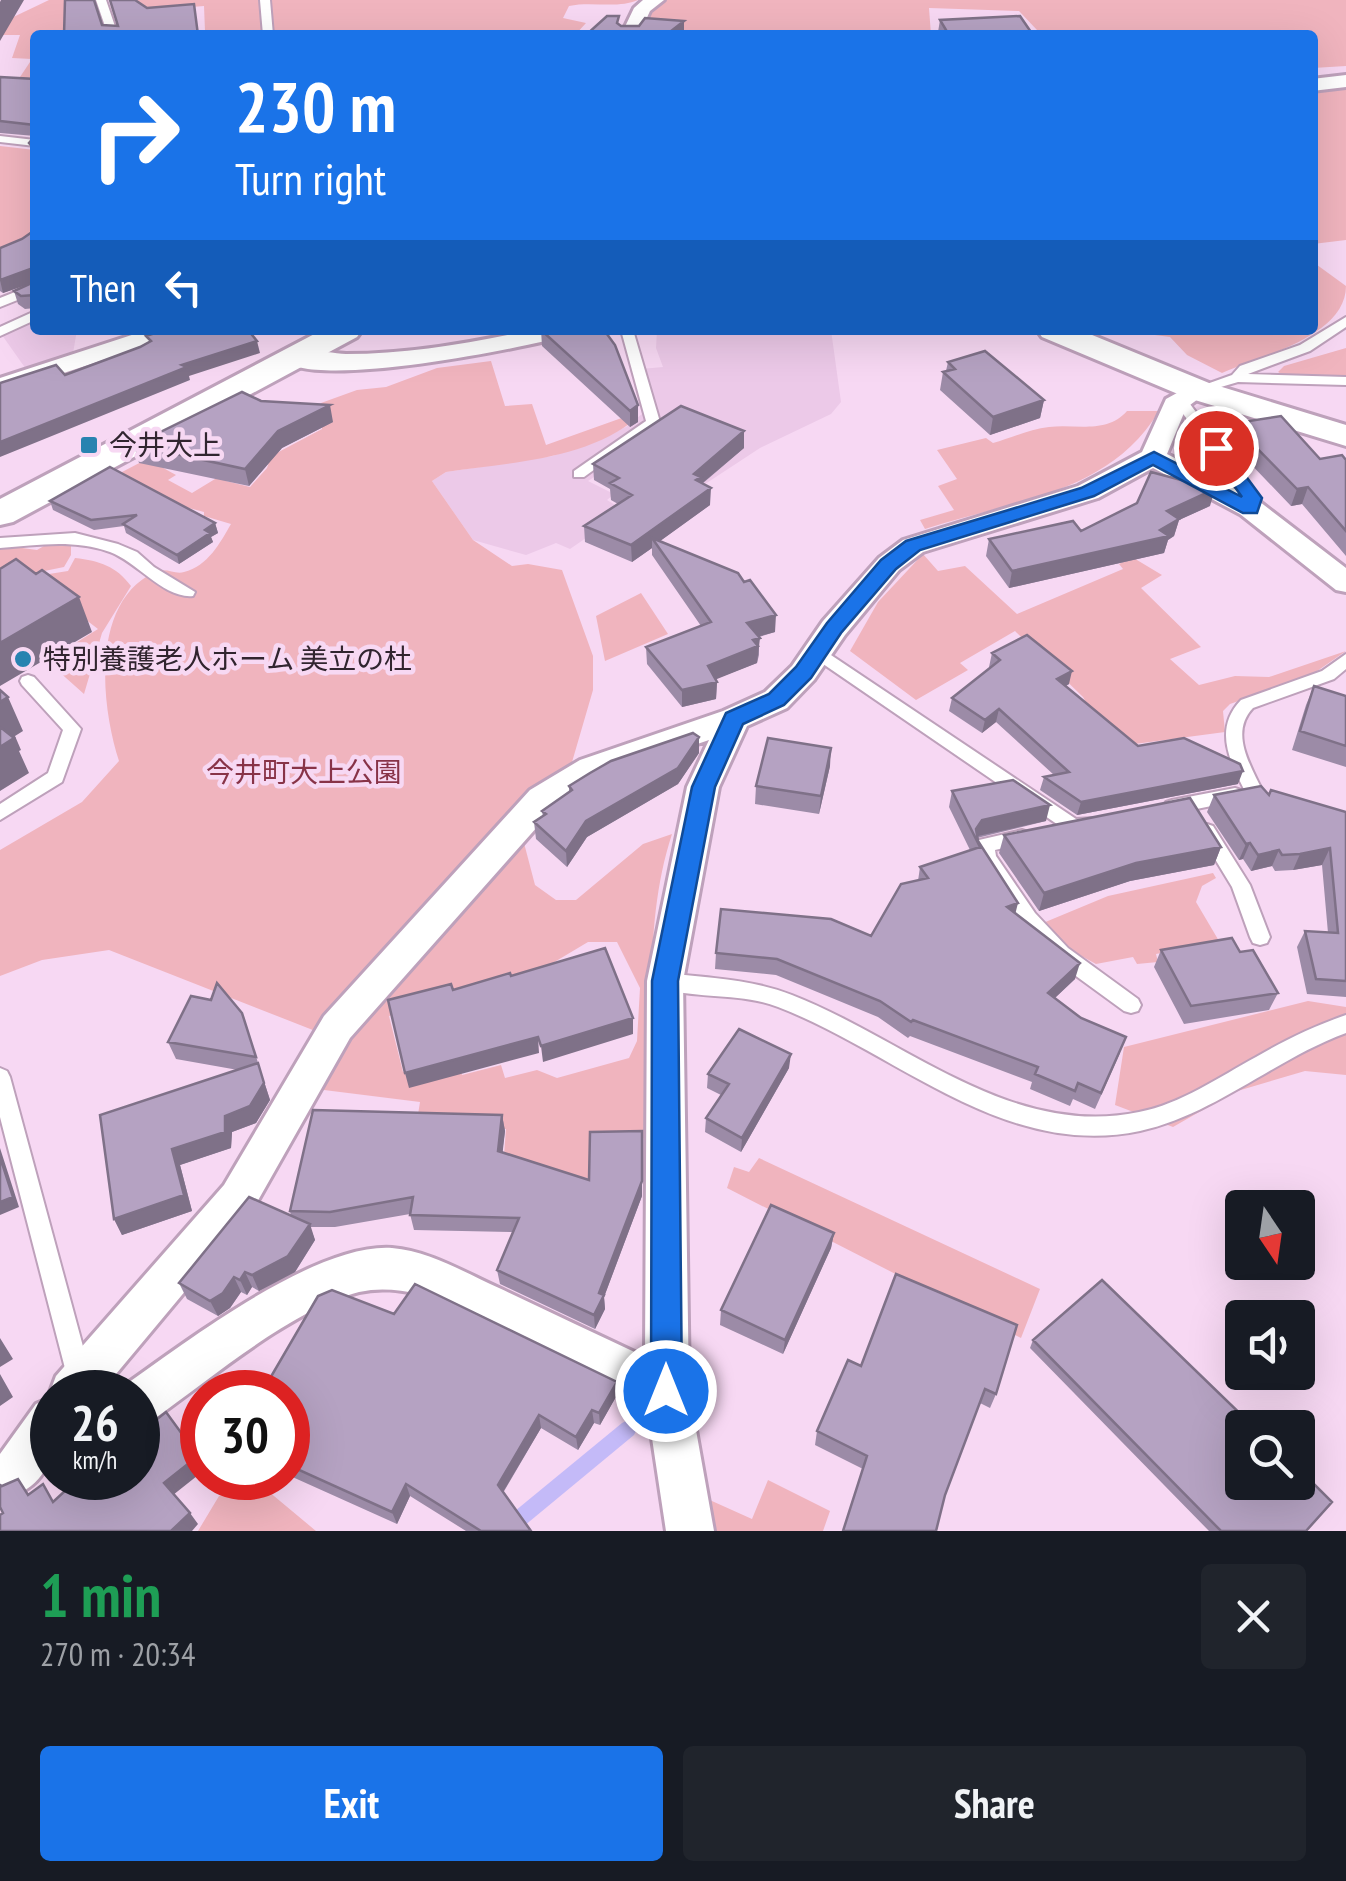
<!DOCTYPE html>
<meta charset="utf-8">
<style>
:root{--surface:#171b24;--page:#20242c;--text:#f1f3f6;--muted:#9ea1a6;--accent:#1a73e8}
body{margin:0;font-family:"PT Sans Narrow","Noto Sans JP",sans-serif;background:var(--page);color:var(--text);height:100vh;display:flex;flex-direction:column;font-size:38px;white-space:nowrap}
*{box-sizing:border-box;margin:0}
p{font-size:32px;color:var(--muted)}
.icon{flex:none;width:55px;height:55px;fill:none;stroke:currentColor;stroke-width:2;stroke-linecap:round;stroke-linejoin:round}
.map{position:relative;height:1531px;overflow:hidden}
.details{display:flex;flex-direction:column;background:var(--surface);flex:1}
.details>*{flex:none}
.guide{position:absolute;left:30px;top:30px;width:1288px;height:305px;border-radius:10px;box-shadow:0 10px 40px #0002;background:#1a73e8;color:#fff;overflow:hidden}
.needle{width:65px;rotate:167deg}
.tools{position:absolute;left:1225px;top:1190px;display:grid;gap:20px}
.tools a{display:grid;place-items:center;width:90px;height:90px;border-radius:10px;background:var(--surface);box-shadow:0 10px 40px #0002;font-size:50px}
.speed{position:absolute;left:30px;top:1370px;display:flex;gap:20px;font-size:50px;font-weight:700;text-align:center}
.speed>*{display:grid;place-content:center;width:130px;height:130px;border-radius:50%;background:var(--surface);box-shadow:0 10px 40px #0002;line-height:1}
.speed small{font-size:25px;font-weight:400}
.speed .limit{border:15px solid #d22;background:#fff;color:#111}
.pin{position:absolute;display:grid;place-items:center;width:85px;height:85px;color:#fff;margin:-42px;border:5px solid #fff;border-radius:50%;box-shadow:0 2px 10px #0007}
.me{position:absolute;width:110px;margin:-55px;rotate:0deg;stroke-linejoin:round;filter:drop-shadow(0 0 8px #0008)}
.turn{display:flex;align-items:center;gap:35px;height:210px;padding:0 40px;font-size:45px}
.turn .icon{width:130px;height:130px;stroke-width:2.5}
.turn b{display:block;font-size:70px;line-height:85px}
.then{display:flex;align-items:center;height:95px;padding:0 40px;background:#0003;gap:20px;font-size:38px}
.round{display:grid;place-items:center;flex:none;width:105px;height:105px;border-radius:10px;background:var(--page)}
.summary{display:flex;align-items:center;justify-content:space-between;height:170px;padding:0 40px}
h1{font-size:60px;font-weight:800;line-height:75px;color:#1e9e55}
.primary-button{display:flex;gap:20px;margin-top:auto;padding:20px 40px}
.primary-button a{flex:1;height:115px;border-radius:10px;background:var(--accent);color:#fff;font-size:40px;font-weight:800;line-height:115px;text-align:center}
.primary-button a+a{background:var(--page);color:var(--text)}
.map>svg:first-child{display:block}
</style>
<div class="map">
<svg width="1346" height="1531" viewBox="0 0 1346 1531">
<rect width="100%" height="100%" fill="#f7d8f3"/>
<path fill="#ecc9e8" d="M35 319V330H77L72 359 28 372 2 335Z
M657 330H831L841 402 831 414 760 448 696 490 629 454 588 481 614 494 607 500 625 511 570 549 556 543 526 555 473 540 432 481 446 472 553 456 626 427 642 414 630 370 663 367 656 348Z"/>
<path fill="#f0b4be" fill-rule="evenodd" d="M49 0H92L81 35H35V82L18 80 32 59 12 58 20 35H0L5 21Z
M128 0H638C618 9 591 1 569 6L563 18 586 23 575 35H212L205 31 204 6 130 12Z
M665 0H1346V66L1313 68 1312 35H1029L1028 32 1037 30 1019 11 929 8 931 35H692L646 21 651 8Z
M1346 84V240L1313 244 1312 87Z
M0 146 35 150V233L0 253Z
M1313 262 1346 286C1346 336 1261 356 1222 373L1187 355 1170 337 1140 333 1312 330Z
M1346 348V376H1285L1278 372 1284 366Z
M491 361 505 406 532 404 546 445 630 415 638 417C586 461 509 462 446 472L432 481 473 540 512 566 528 564 562 570 593 656V690L570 769 323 1034 109 950 42 960 0 976V850L82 802 119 761C101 706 90 602 155 572 166 567 175 575 184 572 208 566 220 543 231 524L204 516V512L99 484 147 459 176 475 168 480 192 493 243 462 226 481 250 487 267 468 271 456 322 429 321 403 357 390 386 387 437 368Z
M1127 411H1159C1108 495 1013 500 925 529L920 520 954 510 938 486 957 479 937 450 986 438 993 443C1011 438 1030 429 1049 427 1077 424 1107 434 1127 411Z
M49 543 71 545V555L64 567 0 580V545L37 550Z
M923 554 938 571 965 566 1017 614 1123 569 1119 564 1132 557 1162 575 1141 588 1201 647 1170 659 1199 685 1235 676 1269 677 1346 651 1310 676 1230 704 1223 711 1225 732 1112 747 1083 697 1015 631 960 663 968 670 916 700 850 651 878 602Z
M75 558C100 561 116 566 131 586L102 633 84 694 47 661 98 629 30 577 68 571Z
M641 593 668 634 605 661 596 616Z
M672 834C641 929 654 1037 657 1136L591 1146 588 1178 503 1168 506 1129 416 1127 420 1102 316 1089 344 1029 524 843 535 885 556 900H576L643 844ZM588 942H617L640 988 637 1041 629 1058 557 1078 537 1070 505 1078 501 1065 462 1075 460 1067 433 1064 403 1072 389 1016 536 973Z
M1213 873 1216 878 1202 886 1196 902 1219 941 1156 954 1158 962 1137 964 1133 957 1096 964 1065 947 1043 923 1108 896Z
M1308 1001 1346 1007V1075L1305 1071 1234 1092 1173 1127 1115 1105 1124 1047Z
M759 1158 1040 1289 1021 1338 727 1188 734 1167 749 1172Z
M768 1480 830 1511 823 1531H710L703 1497 752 1519Z
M262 1486 316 1531H198L219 1496Z"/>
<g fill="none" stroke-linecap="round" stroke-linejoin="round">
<path fill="#c4baf8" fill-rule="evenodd" d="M628 1420 634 1423 637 1429 634 1435 518 1531H495L498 1525 622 1423Z"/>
<defs>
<path id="service" d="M96 0H106L118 35H108Z
M260 0H270L273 35H263Z
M0 136 35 140V146L0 142Z
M35 284V293L0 307V298Z
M35 311V320L0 336V327Z
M1346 317V327L1310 351 1248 374 1346 377V385L1238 382 1197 394 1190 390 1232 375 1240 366 1300 345Z
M621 330H633L660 422 584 477H574V471L646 421Z
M1179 395 1184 396 1260 498 1255 511H1245L1243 508 1246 498 1172 399Z
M75 533 118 544 137 552 154 567 195 592 193 596C164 599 136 561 110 552 74 539 37 545 0 548V538Z
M816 645 1076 819 1094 818 1097 823 1094 828 1073 833 1067 831 810 655 808 651Z
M1346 654V669L1334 679 1253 708C1229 733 1251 766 1263 792L1260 797H1248C1231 764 1212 730 1241 700L1322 671Z
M28 675 34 677 81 729 62 782 0 820V804L48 773 63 730 22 685 20 681 22 677Z
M1235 788 1241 790 1244 795 1241 800 1172 814 1166 812 1163 807 1166 802 1172 800Z
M1207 824 1213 826 1250 885 1270 937 1267 943 1260 945 1253 943 1250 937 1232 887 1198 831 1201 826Z
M1022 830 1028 832 1031 837 1028 842 995 850 996 856 1035 913 1068 948 1138 999 1141 1005 1138 1011 1131 1013 1124 1011 1054 960 1021 923 980 862 976 845 979 840Z
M665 973C708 978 752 979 792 995 905 1039 1010 1139 1139 1112 1181 1104 1219 1077 1256 1057 1285 1040 1314 1026 1346 1015V1033C1275 1059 1214 1115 1140 1131 1004 1160 896 1052 778 1007 740 992 696 1000 658 987L655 981 658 975Z
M0 1068 7 1071 10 1077 91 1376 87 1384 79 1388 71 1384 67 1376 0 1117Z"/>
<path id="minor" d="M643 0H664L650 11 639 35H621L634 8Z
M1346 75V87L1312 91V79Z
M147 330H183L179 335 0 394V378Z
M531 330H575L571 335C525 347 310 392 279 358 291 344 327 353 346 354 408 354 470 343 531 330Z
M1197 382 1210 390 1186 408 1167 454 1260 502 1346 568V592L1336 590 1240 514 1153 468 1098 498 923 552 899 570 845 635 814 680 787 708 747 726 719 787 683 981 689 1391 714 1531H666L647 1405 420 1294C399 1290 381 1287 359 1292 293 1309 210 1379 154 1419L138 1425V1392H120L122 1387C185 1343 314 1243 392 1248 430 1251 465 1273 499 1288 548 1311 596 1334 645 1357L647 981 687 787 709 740 604 776 554 808 350 1038 252 1211 101 1392H52C52 1434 61 1476 15 1495L0 1489V1454L36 1404 52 1397 50 1392 56 1376 224 1185 324 1016 530 790 580 760 723 711 765 692 792 666 823 621 879 558 903 540 1078 486 1142 452 1166 399Z"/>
<path id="tertiary" d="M322 330H362L357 337 13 522 0 525V499Z
M1037 330H1080L1209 383 1346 425V446L1185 397 1042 337Z"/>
</defs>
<use href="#service" stroke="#bea1bb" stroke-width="4"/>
<use href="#minor" stroke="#bea1bb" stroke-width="6"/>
<use href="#tertiary" stroke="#bea1bb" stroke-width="6"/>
<use href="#service" fill="#fff" fill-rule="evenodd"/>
<use href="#minor" fill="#fff" fill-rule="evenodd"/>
<use href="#tertiary" fill="#fff" fill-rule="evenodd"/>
</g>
<path fill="#9c8ba7" d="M940 20 1033 35H940L938 32Z
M0 77 35 79V158L29 143 35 136 0 133Z
M35 230V308L25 309 18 304 14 291 34 282 3 293 0 291V248L22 239Z
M541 330 638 405V422L630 427 542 346Z
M948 362 1044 400 1040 418 990 435 940 390 943 372 946 371Z
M261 401 333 422 282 448 249 486 139 463 134 445Z
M1249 421 1320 459 1346 460V556L1302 504 1291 506 1244 457V438Z
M744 448 702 484 710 505 660 541 775 632 759 637V655L757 663 715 679 717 682 716 699 682 707 647 664 646 647 701 626 652 555V548L632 562 585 542 584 526 618 504 611 500 610 489 594 480 593 464Z
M50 501 215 523 218 533 211 537 213 542 179 564 126 533 124 526 94 530 53 510Z
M1210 506 1179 520 1174 536 1168 540 1164 553 1009 588 986 556 989 539 1081 531Z
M992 653 1069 684 1066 686 1138 746 1238 784 1077 815 1040 790 1044 777 1054 775 996 722 982 733 949 711 952 698 990 668 989 667Z
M1314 686 1346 696V767L1292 750 1306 705Z
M699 753 678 784 587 837 567 867 536 839 534 822 543 817 542 811 569 792V786Z
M830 766 819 814 755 804 756 786Z
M952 791 1046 821 977 838 1016 914 1075 979 1055 998 1120 1053 1095 1109 1073 1099 1070 1106 1030 1089 1032 1082 910 1036 908 1038 878 1017 776 975 715 969 716 953 871 936 918 881 920 867 970 850 949 807Z
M1269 794 1346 812V997L1307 994 1297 947 1305 931 1328 933 1322 865 1293 870 1275 871 1272 866 1251 871 1243 859 1239 860 1207 812 1214 795Z
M1004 835 1221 847 1214 865 1130 881 1039 911 999 853Z
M1161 950 1240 952 1278 993 1269 1010 1184 1024 1154 967Z
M242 1013 270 1100 256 1123 232 1132 231 1148 180 1165 192 1211 122 1235 114 1219 238 1070 176 1059 168 1042Z
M789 1068 741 1152 705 1132 706 1118 721 1095 707 1088 708 1074Z
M502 1115 505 1131 502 1153 642 1196 604 1297 605 1309 595 1329 500 1284 497 1270 513 1232 414 1230 410 1214 335 1227H310L315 1240 295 1272 259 1291 252 1287 247 1295 241 1292 230 1308 218 1316 187 1299 179 1283 291 1216 290 1211Z
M834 1233 831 1248 783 1354 720 1325 721 1310Z
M896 1274 996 1394 990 1408 980 1403 945 1495 863 1469 815 1445 817 1431 861 1366Z
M394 1314 617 1395 600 1425 594 1423 578 1450 541 1428 503 1493 531 1531H466L410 1496 397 1524 288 1475V1392Z
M1033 1340 1306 1531H1209L1030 1348Z"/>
<path fill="#7f7188" d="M1 0H24L0 41V2Z
M684 21V33L682 35H666Z
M33 268 35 282 3 293 0 280Z
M257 341 260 353 189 376 190 380 0 457V442L182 365Z
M1044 400 1040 418 990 435 993 417Z
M330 405 333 422 282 448 249 486 245 469 278 431Z
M638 405V422L630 427V411Z
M744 431V448L700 485V494L694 474Z
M1308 487 1302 504 1291 506 1297 489Z
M711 488 710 505 656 544 652 538V548L632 562 631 545Z
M1215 489 1210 506 1179 520 1174 536 1168 540 1164 553 1009 588 1012 571 1167 511Z
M215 523 218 533 211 537 213 542 179 564 177 555 205 530Z
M79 597 92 632 0 686V643Z
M776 615 775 632 746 640 747 623Z
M760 638 757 663 707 683 708 666Z
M1072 671 1069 684 1054 692 1057 679Z
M717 682 716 699 682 707V690Z
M8 697 23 731 15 736 21 750 19 751 29 773 0 791V702Z
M999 709 996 722 982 733 985 720Z
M699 737V753L678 784 587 837 567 867 566 851 586 821Z
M831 748 830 766 819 814 821 796Z
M1243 771 1238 784 1077 815 1081 802Z
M1050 805 1046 821 978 836 976 840V829L982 820Z
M1250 843 1243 859 1239 860 1246 844Z
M1221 847 1214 865 1130 881 1039 911 1044 893 1136 863Z
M1330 848 1322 865 1293 870 1300 854Z
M1279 850 1272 866 1251 871 1258 855Z
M1018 903 1014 919 1007 907Z
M1080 963 1075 979 1043 1009 1048 993Z
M633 1018V1034L543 1062 541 1046Z
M538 1037 539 1053 409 1088 405 1073Z
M791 1054 789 1068 741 1152 742 1138Z
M258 1063 270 1100 256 1123 232 1132 231 1148 180 1165 192 1211 122 1235 114 1219 172 1149 225 1116Z
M502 1115 505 1131 501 1167 498 1151Z
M642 1131V1196L604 1297 605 1309 595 1329 594 1315 599 1293Z
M0 1148 19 1207 0 1215Z
M310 1224 315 1240 295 1272 259 1291 252 1275Z
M834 1233 831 1248 783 1354 785 1340Z
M245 1272 252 1287 247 1295 240 1280Z
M234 1277 241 1292 230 1308 218 1316 210 1301Z
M0 1338 13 1359 0 1367Z
M0 1374 13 1397 0 1406Z
M617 1382V1395L600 1425 599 1413Z
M592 1410 594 1423 578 1450 576 1437Z
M539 1415 541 1428 500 1497 498 1485Z
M198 1456 202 1464V1472L173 1495 164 1483Z
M406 1484 410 1496 397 1524 392 1512Z
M190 1513 198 1524 192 1531H171Z"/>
<path fill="#b5a2c2" stroke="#7f7188" stroke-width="2.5" d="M65 0H94L102 25 118 26 110 0H135L147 8 194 4 198 35H64Z
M607 16H619L617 23 621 26H639L645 18 684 21 666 35H586Z
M1020 16 1033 35H949L940 20Z
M0 77 35 79V125L0 121Z
M35 136V150L29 143Z
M35 230V295L21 296 14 291 34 282 33 268 0 280V248L22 239Z
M164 330H248L257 341 182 365 187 367 0 442V383L56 365 65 375 140 347 151 341 146 336Z
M541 330H604L615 345 638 405 630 411Z
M985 351 1044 400 993 417 943 372 955 369 948 362Z
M242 392 261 401 330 405 278 431 245 469 134 445Z
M681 406 744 431 694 474 701 477 696 480 711 488 631 545 584 526 632 495 610 483 619 478 593 464Z
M1281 416 1320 459 1342 455 1346 460V531L1308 487 1297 489 1249 440V421Z
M110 467 215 523 205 530 210 533 177 555 123 524 137 515 91 520 50 501Z
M1151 472 1215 489 1167 511 1179 519 1160 530 1169 536 1012 571 989 539 1073 521 1081 531 1137 503Z
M652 538 738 573 744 582 750 580 776 615 747 623 760 638 753 640 758 646 708 666 717 682 682 690 646 647 711 622Z
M16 559 36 574 42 570 79 597 0 643V569Z
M1027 635 1072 671 1057 679 1138 746 1184 738 1240 764 1243 771 1081 802 1044 777 1069 772 999 709 985 720 952 698 1000 660 992 653Z
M1314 686 1346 696V746L1300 731Z
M0 690 8 697 0 702Z
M0 727 14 738 0 747Z
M693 733 699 737 678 768 586 821 566 851 534 822 546 814 542 811 572 790 569 786 590 773 611 761Z
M768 738 831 748 821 796 756 786Z
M1013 780 1050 805 982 820 976 829 978 841 1018 903 1007 907 1080 963 1048 993 1081 1018 1126 1037 1101 1093 1078 1083 1075 1091 1035 1074 1038 1067 913 1020 911 1022 880 1001 777 959 716 953 721 909 831 919 871 936 901 884 928 878 920 867 980 847 952 791Z
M1261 786 1269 795 1271 790 1346 812V981L1316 979 1305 931 1338 933 1330 848 1300 854 1282 855 1279 850 1258 855 1250 843 1246 844 1214 795Z
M1190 798 1221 847 1136 863 1044 893 1004 835Z
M1232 938 1240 952 1253 950 1278 993 1191 1006 1161 950Z
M605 948 633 1018 541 1046 538 1037 405 1073 388 1000 451 984 453 990 510 973 511 976Z
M217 983 242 1013 256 1057 168 1042 191 996 211 1000Z
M739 1029 791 1054 742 1138 706 1118 729 1084 708 1074Z
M258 1063 264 1083 250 1106 225 1116V1132L172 1149 184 1195 114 1219 100 1115Z
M313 1110 502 1115 498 1151 589 1180 590 1132 642 1131V1181L599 1293 604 1295 594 1315 497 1270 519 1218 410 1215 413 1197 330 1212 290 1211Z
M0 1157 13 1197 0 1202Z
M249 1197 310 1224 288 1256 252 1275 245 1272 240 1280 234 1277 223 1293 210 1301 179 1283Z
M771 1205 834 1233 785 1340 721 1310Z
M896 1274 1017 1325 996 1394 985 1389 945 1495 936 1531H843L867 1456 817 1431 848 1360 861 1366Z
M1102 1280 1255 1428H1242V1482H1298V1468L1332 1502 1306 1531H1221L1033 1340Z
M415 1284 617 1382 599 1413 592 1410 576 1437 539 1415 498 1485 531 1531H481L406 1484 392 1512 288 1465V1392H262L318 1296 332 1290 394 1314Z
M149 1411 156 1420 166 1412 198 1456 164 1483 190 1513 171 1531H0V1515L3 1513 0 1507V1485L2 1486 18 1479 28 1495 43 1484 53 1502 79 1478H138V1422Z"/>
<path fill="#1a73e8" stroke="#114b97" stroke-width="2.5" d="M1216 443 1222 444 1262 498 1257 513H1243L1153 465 1094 496 920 550 896 569 841 633 811 678 784 705 743 724 715 787 678 981 682 1391 678 1402 666 1407 655 1402 651 1391 652 981 692 787 726 713 769 694 796 667 827 623 881 560 906 541 1081 488 1154 452 1242 497 1207 448Z"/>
<g fill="#2883b0" stroke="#f7d8f3" stroke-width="4">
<rect x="79" y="435" width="20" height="20" rx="5"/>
<circle cx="23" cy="659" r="10"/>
</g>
<g text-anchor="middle" stroke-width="9" stroke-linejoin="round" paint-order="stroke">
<g font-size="28" fill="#31252f" stroke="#f7d8f3" text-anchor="start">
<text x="109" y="455">今井大上</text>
<text x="43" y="669">特別養護老人ホーム 美立の杜</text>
</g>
<g font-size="28" fill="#883348" stroke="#f7d8f3">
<text x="304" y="782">今井町大上公園</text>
</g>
</g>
</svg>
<div class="tools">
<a><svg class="needle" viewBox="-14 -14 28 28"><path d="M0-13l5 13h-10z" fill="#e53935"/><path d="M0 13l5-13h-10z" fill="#9ea1a6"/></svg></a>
<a><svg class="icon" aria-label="sound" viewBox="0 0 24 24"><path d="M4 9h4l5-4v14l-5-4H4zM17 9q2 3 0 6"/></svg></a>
<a><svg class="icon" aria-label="search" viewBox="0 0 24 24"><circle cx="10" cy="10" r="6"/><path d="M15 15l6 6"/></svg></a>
</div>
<div class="speed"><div>26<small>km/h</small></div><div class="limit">30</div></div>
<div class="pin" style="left:1216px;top:448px;background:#d93025"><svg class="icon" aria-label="arrive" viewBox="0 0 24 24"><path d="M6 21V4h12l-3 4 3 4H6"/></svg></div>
<svg class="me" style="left:666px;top:1391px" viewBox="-20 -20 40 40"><circle r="17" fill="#1a73e8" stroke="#fff" stroke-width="3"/><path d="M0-11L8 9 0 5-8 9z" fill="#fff"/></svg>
<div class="guide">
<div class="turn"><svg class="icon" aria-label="right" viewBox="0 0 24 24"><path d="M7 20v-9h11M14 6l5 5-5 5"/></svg><div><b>230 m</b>Turn right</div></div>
<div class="then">Then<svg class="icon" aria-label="left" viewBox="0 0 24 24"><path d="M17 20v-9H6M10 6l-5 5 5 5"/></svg></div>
</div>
</div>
<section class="details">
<div class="summary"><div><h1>1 min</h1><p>270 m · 20:34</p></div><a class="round"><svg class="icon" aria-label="close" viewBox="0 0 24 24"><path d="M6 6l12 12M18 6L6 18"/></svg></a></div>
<div class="primary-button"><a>Exit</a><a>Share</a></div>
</section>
